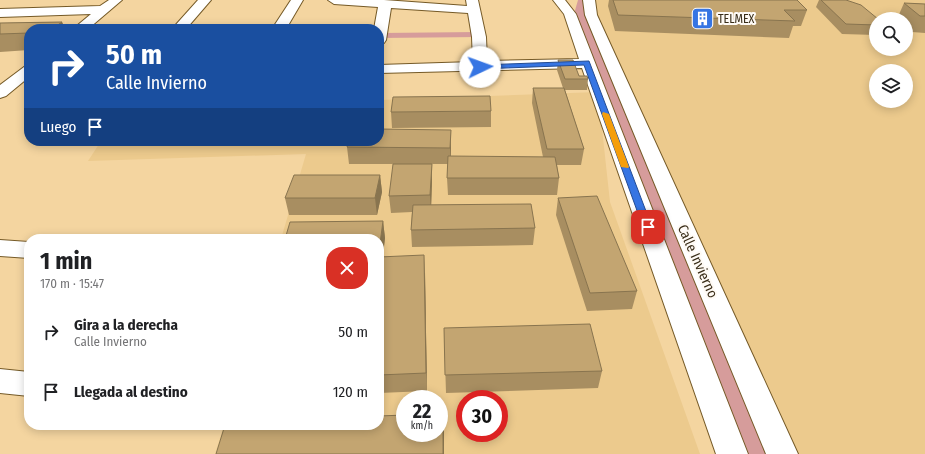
<!DOCTYPE html>
<html lang="es">
<meta charset="utf-8">
<style>
:root{--surface:#fff;--page:#f6f6f6;--text:#202124;--muted:#757577}
body{margin:0;font-family:"Fira Sans Condensed",sans-serif;background:var(--page);color:var(--text);height:100vh;display:flex;flex-direction:column;font-size:15px;white-space:nowrap}
*{box-sizing:border-box;margin:0}
p{font-size:13px;color:var(--muted)}
.icon{flex:none;width:22px;height:22px;fill:none;stroke:currentColor;stroke-width:2;stroke-linecap:round;stroke-linejoin:round}
.map{position:relative;flex:1;overflow:hidden}
.sheet{position:absolute;left:24px;top:234px;width:360px;height:196px;display:flex;flex-direction:column;background:var(--surface);border-radius:16px;box-shadow:0 2px 10px #0003}
.sheet>*{flex:none}
.guide{position:absolute;left:24px;top:24px;width:360px;height:122px;border-radius:16px;box-shadow:0 2px 10px #0003;background:#1a4fa0;color:#fff;overflow:hidden}
.tools{position:absolute;left:869px;top:12px;display:grid;gap:8px}
.tools a{display:grid;place-items:center;width:44px;height:44px;border-radius:50%;background:var(--surface);box-shadow:0 2px 10px #0003;font-size:20px}
.speed{position:absolute;left:396px;top:390px;display:flex;gap:8px;font-size:20px;font-weight:700;text-align:center}
.speed>*{display:grid;place-content:center;width:52px;height:52px;border-radius:50%;background:var(--surface);box-shadow:0 2px 10px #0003;line-height:1}
.speed small{font-size:10px;font-weight:400}
.speed .limit{border:6px solid #d22;background:#fff;color:#111}
.pin{position:absolute;display:grid;place-items:center;width:34px;height:34px;color:#fff;margin:-17px;border-radius:8px;box-shadow:0 2px 6px #0006}
.me{position:absolute;width:44px;margin:-22px;rotate:87deg;stroke-linejoin:round;filter:drop-shadow(0 0 3px #0008)}
.turn{display:flex;align-items:center;gap:14px;height:84px;padding:0 16px;font-size:18px}
.turn .icon{width:52px;height:52px;stroke-width:2.5}
.turn b{display:block;font-size:28px;line-height:34px}
.then{display:flex;align-items:center;height:38px;padding:0 16px;background:#0003;gap:8px;font-size:15px}
.round{display:grid;place-items:center;flex:none;width:42px;height:42px;border-radius:16px;background:var(--page)}
.headline{display:flex;align-items:center;justify-content:space-between;height:68px;padding:0 16px}
h1{font-size:24px;font-weight:700;line-height:30px}
ul{padding:0;list-style:none}
li{display:flex;align-items:center;gap:12px;height:60px;padding:0 16px}
li div{flex:1}
li b{display:block;font-size:15px}
li em{font-style:normal}
.map>svg:first-child{display:block}
</style>
<div class="map">
<svg width="925" height="454" viewBox="0 0 925 454">
<rect width="100%" height="100%" fill="#f4d5a0"/>
<path fill="#ecca8d" fill-rule="evenodd" d="M589 0H925V454H782ZM876 19H906V49H876ZM876 71H906V101H876Z
M598 92 610 202 700 454H215L224 425H379V239H281L306 154 88 161 101 141H379V100ZM405 399H439V433H405ZM465 399H499V433H465Z"/>
<path fill="#d69c9b" d="M578 0H586L774 454H747L574 14Z
M379 30 381 33 478 32 479 37 380 38Z"/>
<g fill="none" stroke-linecap="round" stroke-linejoin="round">
<defs>
<path id="minor" d="M109 0H122L88 29H73L91 14 0 17V9L100 6Z
M198 0H211L186 29H172Z
M291 0H303L286 29H272Z
M328 0H384L467 6 466 0H478L486 37 487 61 579 59 564 14 553 0H565L576 14 748 454H716L582 68 379 73V65L473 62 472 37 468 13 391 8 386 40 384 43 379 44V29H374L378 7 334 4Z
M583 0H595L597 15 798 454H766L585 15Z
M29 65V77L6 96 0 98V85L24 67Z
M0 240 29 242V258L0 256Z
M0 369 29 372V396L0 393Z"/>
</defs>
<use href="#minor" stroke="#755a27" stroke-width="2"/>
<use href="#minor" fill="#fff" fill-rule="evenodd"/>
</g>
<path fill="#a88e61" d="M609 0H797L807 10 801 26H793L789 38 615 31 608 6Z
M819 0H846L876 19V35L842 34 816 7Z
M904 3 925 4V33L912 32 906 27V19H897Z
M62 22 65 29H29V50L0 52V23Z
M558 60 579 76 588 79 587 90H565L584 149 581 165H557L559 178 557 195H448L447 178 448 164H432V180L431 205 535 228 533 245 412 247 411 230 412 212 391 213 389 196 414 164H349L347 147 451 130V157H543L532 103 533 88H563L557 70Z
M491 111V127L392 128 391 112Z
M380 175 382 192 377 215H289L285 198Z
M558 198 637 291 632 309 587 311 556 215Z
M383 221 385 238 383 257 425 273 427 391 379 393V239Z
M444 328 602 371 598 388 446 393Z"/>
<path fill="#88744f" d="M62 22 65 29H52Z
M451 130V164L450 148Z
M432 164V180L431 212 430 195Z
M380 175 382 192 377 215 375 198Z
M383 221 385 238 381 268 379 251Z
M424 255 425 273 427 391 426 373Z
M443 414 444 432V454H443Z"/>
<path fill="#c3a571" stroke="#88744f" d="M613 0H797L807 10H784L795 21 618 15Z
M821 0H846L861 5 878 19H876V25L846 24Z
M904 3 925 4V16H920Z
M62 22 52 29H29V33L0 34V23Z
M558 60H573L579 76H587L588 79H565Z
M533 88H564L584 149H547Z
M490 96 491 111 391 112 393 97Z
M379 129 451 130 450 148 347 147 349 141H379Z
M448 156 555 157 559 178H447Z
M393 164H432L430 195 389 196Z
M294 175H380L375 198H285Z
M597 196 637 291 590 293 558 198Z
M531 204 535 228 411 230 413 205Z
M383 221 379 251V239H285L290 222Z
M424 255 426 373 379 375V257Z
M590 324 602 371 445 375 444 328Z
M443 414V454H216L225 425H379V416L405 415V433H439V415Z"/>
<path fill="#3675e3" stroke="#234c94" d="M589 61 652 227 651 229 648 230 643 227 584 65 480 69 477 67 480 65Z"/>
<path fill="#f59e0b" d="M603 112 609 114 629 167 628 168 621 167 602 114Z"/>
<defs>
<symbol id="building-square" viewBox="-11 -11 22 22"><rect x="-9" y="-9" width="18" height="18" rx="4" fill="#3675e3" stroke="#fefaf5"/><path d="M-4-6H4V6H1V3H-1V6H-4ZM-2.5-4.3h1.7v1.8h-1.7ZM.8-4.3h1.7v1.8H.8ZM-2.5-1h1.7V.8h-1.7ZM.8-1h1.7V.8H.8Z" fill="#fff"/></symbol>
</defs>
<g fill-rule="evenodd">
<use href="#building-square" x="690" y="6" width="25" height="25"/>
</g>
<g text-anchor="middle" stroke-width="4" stroke-linejoin="round" paint-order="stroke">
<g font-size="12" fill="#382c17" stroke="#fefaf5" text-anchor="start">
<text x="718" y="23">TELMEX</text>
</g>
<g font-size="14" fill="#382c17" stroke="#fefaf5">
<text transform="translate(698 261) rotate(66)" y="5">Calle Invierno</text>
</g>
</g>
</svg>
<div class="tools">
<a><svg class="icon" aria-label="search" viewBox="0 0 24 24"><circle cx="10" cy="10" r="6"/><path d="M15 15l6 6"/></svg></a>
<a><svg class="icon" aria-label="layers" viewBox="0 0 24 24"><path d="M12 4l9 5-9 5-9-5zM3 14l9 5 9-5"/></svg></a>
</div>
<div class="speed"><div>22<small>km/h</small></div><div class="limit">30</div></div>
<div class="pin" style="left:648px;top:227px;background:#d93025"><svg class="icon" aria-label="arrive" viewBox="0 0 24 24"><path d="M6 21V4h12l-3 4 3 4H6"/></svg></div>
<svg class="me" style="left:480px;top:67px" viewBox="-20 -20 40 40"><circle r="19" fill="#fff"/><path d="M0-13L10 11 0 6-10 11z" fill="#3675e3"/></svg>
<div class="guide">
<div class="turn"><svg class="icon" aria-label="right" viewBox="0 0 24 24"><path d="M7 20v-9h11M14 6l5 5-5 5"/></svg><div><b>50 m</b>Calle Invierno</div></div>
<div class="then">Luego<svg class="icon" aria-label="arrive" viewBox="0 0 24 24"><path d="M6 21V4h12l-3 4 3 4H6"/></svg></div>
</div>
<section class="sheet">
<div class="headline"><div><h1>1 min</h1><p>170 m · 15:47</p></div><a class="round" style="background:#d93025;color:#fff"><svg class="icon" aria-label="close" viewBox="0 0 24 24"><path d="M6 6l12 12M18 6L6 18"/></svg></a></div>
<ul>
<li><svg class="icon" aria-label="right" viewBox="0 0 24 24"><path d="M7 20v-9h11M14 6l5 5-5 5"/></svg><div><b>Gira a la derecha</b><p>Calle Invierno</p></div><em>50 m</em></li>
<li><svg class="icon" aria-label="arrive" viewBox="0 0 24 24"><path d="M6 21V4h12l-3 4 3 4H6"/></svg><div><b>Llegada al destino</b></div><em>120 m</em></li>
</ul>
</section>
</div>
